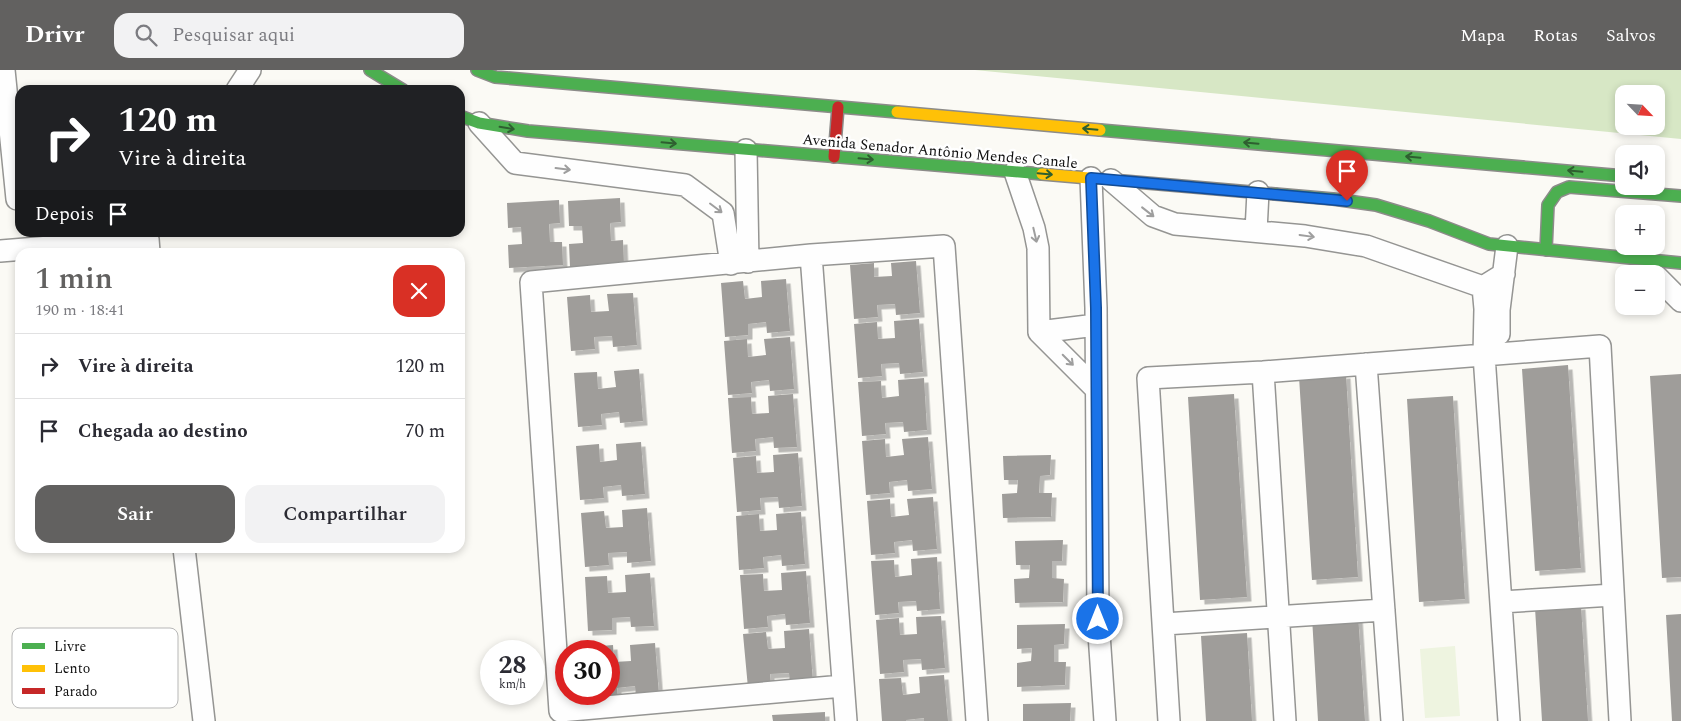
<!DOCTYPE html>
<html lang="pt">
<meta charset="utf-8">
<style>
:root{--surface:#fff;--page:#f2f2f3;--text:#2b2b33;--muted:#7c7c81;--line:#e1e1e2;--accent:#626160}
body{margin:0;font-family:Spectral,serif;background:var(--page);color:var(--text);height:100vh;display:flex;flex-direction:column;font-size:19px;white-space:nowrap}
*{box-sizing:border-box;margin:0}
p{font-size:16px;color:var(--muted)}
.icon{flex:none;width:28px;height:28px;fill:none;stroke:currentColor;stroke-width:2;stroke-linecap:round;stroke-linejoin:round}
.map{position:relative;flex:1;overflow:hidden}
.side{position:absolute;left:15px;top:178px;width:450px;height:305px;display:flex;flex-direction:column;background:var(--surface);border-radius:15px;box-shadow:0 2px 8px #0003}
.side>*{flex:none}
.hud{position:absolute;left:15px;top:15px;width:450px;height:152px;border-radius:15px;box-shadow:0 2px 8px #0003;background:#202124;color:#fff;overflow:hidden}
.needle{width:32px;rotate:115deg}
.controls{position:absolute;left:1615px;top:15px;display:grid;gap:10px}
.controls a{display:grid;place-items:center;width:50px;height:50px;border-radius:10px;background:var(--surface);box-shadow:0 2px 8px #0003;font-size:25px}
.speed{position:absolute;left:480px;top:570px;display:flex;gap:10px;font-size:25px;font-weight:700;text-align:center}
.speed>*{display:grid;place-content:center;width:65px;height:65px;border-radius:50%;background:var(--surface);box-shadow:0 2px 8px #0003;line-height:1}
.speed small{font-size:12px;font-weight:400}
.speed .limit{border:8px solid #d22;background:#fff;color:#111}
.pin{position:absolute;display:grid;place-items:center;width:42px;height:42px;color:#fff;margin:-51px -21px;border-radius:50% 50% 50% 0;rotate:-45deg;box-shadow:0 0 5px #0007}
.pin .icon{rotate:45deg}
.me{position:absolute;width:55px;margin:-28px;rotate:0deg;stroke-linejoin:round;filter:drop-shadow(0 0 4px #0008)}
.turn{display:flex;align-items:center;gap:18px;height:105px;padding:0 20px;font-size:22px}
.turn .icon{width:65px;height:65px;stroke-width:2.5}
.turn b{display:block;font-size:35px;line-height:42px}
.then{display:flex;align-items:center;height:48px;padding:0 20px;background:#0003;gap:10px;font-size:19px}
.round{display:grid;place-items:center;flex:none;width:52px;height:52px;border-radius:15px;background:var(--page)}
.headline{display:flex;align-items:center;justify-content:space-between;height:85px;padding:0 20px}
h1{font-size:30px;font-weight:600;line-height:38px;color:var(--accent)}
.primary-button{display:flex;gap:10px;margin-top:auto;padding:10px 20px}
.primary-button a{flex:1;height:58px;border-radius:15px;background:var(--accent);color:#fff;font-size:20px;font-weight:600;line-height:58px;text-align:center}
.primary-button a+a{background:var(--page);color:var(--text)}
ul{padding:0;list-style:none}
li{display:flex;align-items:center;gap:15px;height:65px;padding:0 20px;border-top:1px solid var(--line)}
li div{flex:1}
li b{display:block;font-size:19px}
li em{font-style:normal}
header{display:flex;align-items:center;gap:30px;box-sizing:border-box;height:70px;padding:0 25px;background:var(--accent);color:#fff}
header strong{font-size:24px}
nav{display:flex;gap:28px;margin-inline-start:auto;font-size:18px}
.search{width:350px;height:45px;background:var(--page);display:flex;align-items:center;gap:12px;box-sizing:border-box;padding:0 18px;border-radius:15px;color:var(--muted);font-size:19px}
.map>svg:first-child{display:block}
</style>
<header>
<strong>Drivr</strong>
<div class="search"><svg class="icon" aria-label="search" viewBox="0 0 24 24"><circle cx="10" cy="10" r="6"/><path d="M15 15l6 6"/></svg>Pesquisar aqui</div>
<nav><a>Mapa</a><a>Rotas</a><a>Salvos</a></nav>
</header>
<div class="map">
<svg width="1681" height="651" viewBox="0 0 1681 651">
<defs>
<filter id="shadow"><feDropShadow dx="4.5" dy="4.5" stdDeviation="0" flood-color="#0004"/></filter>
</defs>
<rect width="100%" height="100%" fill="#fbfaf5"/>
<path fill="#d7e7c5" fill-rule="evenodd" d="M975 0H1681V69ZM1624 24H1656V56H1624Z"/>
<path fill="#eef4e0" d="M1455 576 1460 646 1425 648 1420 579Z"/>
<path fill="#9f9d9a" filter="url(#shadow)" d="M620 128 621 152 610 153 611 171 623 170 624 194 570 197 569 174 583 173 582 156H569L568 131Z
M559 130 560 153 549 154 550 172H562L563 195 509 198 508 175 522 174 521 157 508 158 507 133Z
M916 191 920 243 896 245 895 234 877 235 878 247 854 249 850 195 874 193V207L892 206 891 193Z
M786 209 790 261 767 263 766 252 748 254V265L725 267 721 213 743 211 745 229 762 227 761 211Z
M633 223 637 275 613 277 612 266 594 267 595 279 571 281 567 227 590 225 591 242 609 241 607 224Z
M919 249 923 302 900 304 899 293 881 294 882 306 858 308 854 254 877 252 878 269 895 268 894 251Z
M790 267 794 319 770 321 769 310 751 312 752 323 728 325 724 271 747 269 748 287 766 285 764 269Z
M1568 295 1581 498 1535 501 1522 299Z
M639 299 643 351 620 353 619 342 601 344 602 355 578 357 574 303 597 302 598 319 616 317 614 301Z
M1346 304 1358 507 1312 510 1299 307Z
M1681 304V507L1662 508 1650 306Z
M924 308 927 360 904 362 903 352 885 353 886 364 862 366 858 312 881 311 882 328 899 326 898 310Z
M793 324 797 377 774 378 773 367 755 369 756 381 732 383 728 328 751 327 752 344 769 343 768 326Z
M1234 324 1247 527 1200 530 1188 327Z
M1453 326 1465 529 1419 532 1407 329Z
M928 367 932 419 908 421 907 410 889 412 890 423 866 425 862 371 885 369 886 387 904 385 902 369Z
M641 372 645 424 622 426 621 415 603 417 604 428 580 430 576 376 599 374 600 392 617 390 616 374Z
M798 383 802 436 779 438 778 427 760 428 761 440 737 442 733 388 756 386 757 403 774 402 773 385Z
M1051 385 1050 405 1040 406 1039 423H1052L1051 447 1003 448 1002 424 1017 423 1018 410H1004L1003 386Z
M933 427 937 479 913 481 912 470 894 472 895 483 871 485 867 431 890 429 891 447 909 445 907 429Z
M647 438 651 491 627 493V482L608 483 609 495 585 497 581 443 604 441 606 458 623 457 622 440Z
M801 442 805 494 782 496 781 485 763 487 764 498 739 500 736 446 759 444 760 461 777 460 776 444Z
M1063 470 1062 491H1052V508L1064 509 1063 532 1015 533 1014 509 1029 508 1030 495H1016L1015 471Z
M937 487 940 539 917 541 916 531 898 532 899 543 875 545 871 491 894 490 895 507 912 505 911 489Z
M806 501 810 553 786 555 785 544 767 546 768 557 744 559 740 505 763 504 764 521 782 520 781 503Z
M650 503 654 556 631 557 630 547 612 548V560L588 561 585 507 607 506 608 523 626 522 625 505Z
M1581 535 1588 651H1542L1535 538Z
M1358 544 1365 651H1318L1312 547Z
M1681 544V651H1672L1666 545Z
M941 546 945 598 922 600 921 589 903 590 904 602 880 604 876 550 899 548 900 565 917 564 916 547Z
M1065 554 1064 574 1054 575V592H1066L1065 615 1017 617V593L1031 591 1032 578 1017 579V555Z
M809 559 813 612 790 614 789 603 770 604 771 616 748 618 743 564 766 562 768 579 785 578 784 561Z
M1247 563 1252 651H1206L1201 566Z
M655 573 659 625 636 627 635 616 617 618 618 629 594 631 593 624H609V581H590V577L613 575 614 592 631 591 630 575Z
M944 605 948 651H924V648L906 650V651H882L879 609 901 608 903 625 920 623 919 607Z
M1071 633 1070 651H1023V634Z
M825 642V651H773L772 645Z"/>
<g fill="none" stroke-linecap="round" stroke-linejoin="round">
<defs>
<path id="street" d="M4 0 17 129
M237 20 250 0
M479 53 515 93 685 115 723 143 731 194
M746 80 748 192
M1015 102 1034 158 1038 178 1039 262 1096 319
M1091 108 1096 238 1098 549 1105 651
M1111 110 1153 146 1175 154 1305 166 1366 176 1483 217 1504 204
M1256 161 1258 122
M0 181 148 169 149 182
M811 185 846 651
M1656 206 1681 231
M1483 217 1485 239 1484 285 1509 651
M1039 262 1096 255
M1499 264V240L1507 176
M1366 294 1392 651
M1263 302 1285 651
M184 478 204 651
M1501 532 1613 525
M1164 554 1384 540
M843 616 560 641 531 212 811 185 944 176 977 651
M1169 651 1148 308 1263 302 1600 276 1620 651"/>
<path id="fast" d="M370 0 403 20
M477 0 495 7 897 42
M460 46 479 53 528 61 1042 104
M1100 60 1624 106
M1275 124 1333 129 1376 135 1429 151 1489 174 1681 193
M1546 180 1548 135 1557 122 1569 117 1681 126"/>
<path id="slow" d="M897 42 1100 60
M1042 104 1275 124"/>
<path id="jam" d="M834 87 838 37"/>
</defs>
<use href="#street" stroke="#959593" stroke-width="24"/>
<use href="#fast" stroke="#8c8b89" stroke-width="14"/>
<use href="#slow" stroke="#8c8b89" stroke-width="14"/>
<use href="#jam" stroke="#8c8b89" stroke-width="14"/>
<use href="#street" stroke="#fefefe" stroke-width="21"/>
<use href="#fast" stroke="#4caf50" stroke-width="11"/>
<use href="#slow" stroke="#ffc107" stroke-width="11"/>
<use href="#jam" stroke="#c62828" stroke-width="11"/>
</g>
<defs><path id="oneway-shaft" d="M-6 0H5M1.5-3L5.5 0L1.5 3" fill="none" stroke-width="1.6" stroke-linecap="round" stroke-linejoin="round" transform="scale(1.25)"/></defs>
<g stroke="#2e5f30">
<use href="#oneway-shaft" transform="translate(507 58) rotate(9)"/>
<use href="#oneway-shaft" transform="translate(1090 59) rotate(-175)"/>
<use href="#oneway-shaft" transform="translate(669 73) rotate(5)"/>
<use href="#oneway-shaft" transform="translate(1251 73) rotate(-175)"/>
<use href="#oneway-shaft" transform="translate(1413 87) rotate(-175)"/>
<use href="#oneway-shaft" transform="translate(866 89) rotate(5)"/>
<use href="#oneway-shaft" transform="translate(1575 101) rotate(-175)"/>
<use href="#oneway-shaft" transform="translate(1045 104) rotate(5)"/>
</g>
<g stroke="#9e9e9e">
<use href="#oneway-shaft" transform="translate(563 99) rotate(7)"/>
<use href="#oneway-shaft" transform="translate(716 138) rotate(37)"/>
<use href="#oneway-shaft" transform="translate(1148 142) rotate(38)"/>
<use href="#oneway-shaft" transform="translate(1035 165) rotate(77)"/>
<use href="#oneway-shaft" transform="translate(1307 166) rotate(8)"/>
<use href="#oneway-shaft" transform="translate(1068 290) rotate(45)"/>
</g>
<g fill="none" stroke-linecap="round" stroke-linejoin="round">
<defs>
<path id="route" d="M1098 549 1096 238 1091 108 1347 131"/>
</defs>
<use href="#route" stroke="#114b97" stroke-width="12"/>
<use href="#route" stroke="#1a73e8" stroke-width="9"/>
</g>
<g text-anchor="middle" stroke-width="5" stroke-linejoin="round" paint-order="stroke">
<g font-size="15" fill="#0f0f0f" stroke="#fff">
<text transform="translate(940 81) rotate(5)" y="5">Avenida Senador Antônio Mendes Canale</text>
</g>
</g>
<rect x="12" y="558" width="166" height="80" rx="8" fill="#fff" stroke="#b7b7b7" stroke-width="1"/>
<rect x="22" y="573" width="23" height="6" fill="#4caf50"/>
<rect x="22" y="595" width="23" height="7" fill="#ffc107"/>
<rect x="22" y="618" width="23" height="6" fill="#c62828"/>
<g font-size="14" fill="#0f0f0f">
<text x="54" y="581">Livre</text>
<text x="54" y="603">Lento</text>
<text x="54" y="626">Parado</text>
</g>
</svg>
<div class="controls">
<a><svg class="needle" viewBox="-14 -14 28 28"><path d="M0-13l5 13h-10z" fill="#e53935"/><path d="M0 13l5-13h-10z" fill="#7c7c81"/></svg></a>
<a><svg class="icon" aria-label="sound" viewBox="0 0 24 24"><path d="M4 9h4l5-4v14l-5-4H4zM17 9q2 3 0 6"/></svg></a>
<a>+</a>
<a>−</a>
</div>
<div class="speed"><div>28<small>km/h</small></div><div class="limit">30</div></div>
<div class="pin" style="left:1347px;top:131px;background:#d93025"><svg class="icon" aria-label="arrive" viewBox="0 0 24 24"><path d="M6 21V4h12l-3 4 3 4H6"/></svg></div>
<svg class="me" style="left:1098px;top:549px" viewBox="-20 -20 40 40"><circle r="17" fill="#1a73e8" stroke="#fff" stroke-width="3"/><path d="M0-11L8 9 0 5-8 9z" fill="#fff"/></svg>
<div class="hud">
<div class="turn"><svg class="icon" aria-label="right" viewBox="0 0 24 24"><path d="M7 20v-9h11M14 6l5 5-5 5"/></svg><div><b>120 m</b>Vire à direita</div></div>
<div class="then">Depois<svg class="icon" aria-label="arrive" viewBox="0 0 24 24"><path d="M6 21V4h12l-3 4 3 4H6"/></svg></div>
</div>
<section class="side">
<div class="headline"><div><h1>1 min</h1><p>190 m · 18:41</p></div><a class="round" style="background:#d93025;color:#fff"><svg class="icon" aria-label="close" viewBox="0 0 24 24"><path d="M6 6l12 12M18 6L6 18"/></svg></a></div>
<ul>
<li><svg class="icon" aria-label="right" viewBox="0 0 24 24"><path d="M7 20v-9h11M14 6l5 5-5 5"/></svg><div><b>Vire à direita</b></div><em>120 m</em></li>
<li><svg class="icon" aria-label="arrive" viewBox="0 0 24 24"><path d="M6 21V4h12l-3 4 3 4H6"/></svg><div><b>Chegada ao destino</b></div><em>70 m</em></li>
</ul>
<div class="primary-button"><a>Sair</a><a>Compartilhar</a></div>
</section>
</div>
